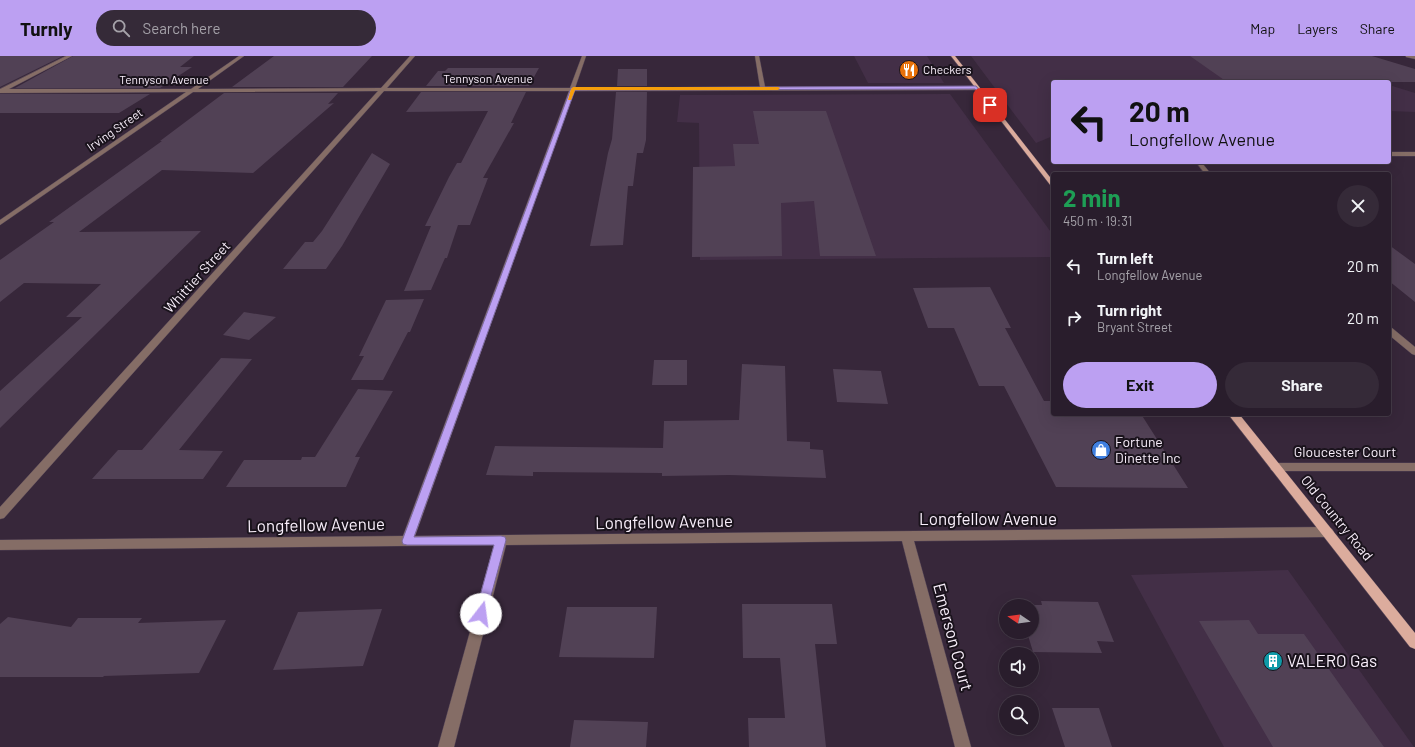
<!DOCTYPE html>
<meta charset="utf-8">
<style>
:root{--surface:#291d2c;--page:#352a38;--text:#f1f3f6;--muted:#a5a2a9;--line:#453b48;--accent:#bca0f2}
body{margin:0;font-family:Barlow,sans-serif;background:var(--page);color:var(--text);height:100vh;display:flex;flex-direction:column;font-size:15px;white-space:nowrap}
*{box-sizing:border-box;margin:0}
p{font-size:13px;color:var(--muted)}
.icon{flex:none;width:22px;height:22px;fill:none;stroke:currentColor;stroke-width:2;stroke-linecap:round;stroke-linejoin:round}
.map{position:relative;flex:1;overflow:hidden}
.sheet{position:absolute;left:1051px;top:116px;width:340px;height:244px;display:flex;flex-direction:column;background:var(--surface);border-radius:4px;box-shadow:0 4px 16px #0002,0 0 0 1px var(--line)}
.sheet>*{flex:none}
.top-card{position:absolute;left:1051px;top:24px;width:340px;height:84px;border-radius:4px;box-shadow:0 4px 16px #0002,0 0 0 1px var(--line);background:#bca0f2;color:#111;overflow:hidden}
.needle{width:26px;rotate:283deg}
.tools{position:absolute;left:999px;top:543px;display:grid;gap:8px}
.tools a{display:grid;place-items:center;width:40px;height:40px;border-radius:50%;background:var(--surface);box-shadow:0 4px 16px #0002,0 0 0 1px var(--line);font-size:20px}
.pin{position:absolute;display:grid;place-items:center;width:34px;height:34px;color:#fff;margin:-17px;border-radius:8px;box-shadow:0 2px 6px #0006}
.me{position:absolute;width:44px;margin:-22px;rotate:15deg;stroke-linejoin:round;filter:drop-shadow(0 0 3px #0008)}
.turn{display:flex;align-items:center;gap:14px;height:84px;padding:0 12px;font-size:18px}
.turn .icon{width:52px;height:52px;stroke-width:2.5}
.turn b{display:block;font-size:28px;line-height:34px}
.round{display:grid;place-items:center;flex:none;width:42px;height:42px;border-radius:21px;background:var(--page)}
.head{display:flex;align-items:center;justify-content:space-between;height:68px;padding:0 12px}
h1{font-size:24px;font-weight:700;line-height:30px;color:#1e9e55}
.action{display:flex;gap:8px;margin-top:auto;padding:8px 12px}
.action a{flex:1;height:46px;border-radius:24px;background:var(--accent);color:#111;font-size:16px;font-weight:700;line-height:46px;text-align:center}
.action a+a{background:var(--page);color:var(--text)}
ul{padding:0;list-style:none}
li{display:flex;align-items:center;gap:12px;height:52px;padding:0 12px}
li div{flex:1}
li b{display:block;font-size:15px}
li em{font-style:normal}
header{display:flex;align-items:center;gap:24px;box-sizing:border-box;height:56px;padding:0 20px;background:var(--accent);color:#111}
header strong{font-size:19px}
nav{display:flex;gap:22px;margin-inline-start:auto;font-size:14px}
.search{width:280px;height:36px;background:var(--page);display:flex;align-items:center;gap:10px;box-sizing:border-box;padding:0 14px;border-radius:22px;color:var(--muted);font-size:15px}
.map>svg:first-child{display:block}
</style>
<header>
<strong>Turnly</strong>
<div class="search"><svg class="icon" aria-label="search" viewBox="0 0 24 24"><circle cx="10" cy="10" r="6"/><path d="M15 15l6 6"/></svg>Search here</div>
<nav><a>Map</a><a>Layers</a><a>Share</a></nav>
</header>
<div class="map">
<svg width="1415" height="691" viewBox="0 0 1415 691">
<rect width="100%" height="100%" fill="#37273a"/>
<path fill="#432f47" d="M854 0H927L944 27H868Z
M971 0H1296L1379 26H1053V80L1036 87Z
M1389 29 1415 37V56L1389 55Z
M950 38 1053 179V201L700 204 699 67 677 66 680 39Z
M1288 514 1414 691H1224L1131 519Z"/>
<path fill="#514155" d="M0 0H63L0 31Z
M73 0H194L180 11H192L160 32H15Z
M274 0H372L343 31H232Z
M1190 0H1372L1415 13V26H1227Z
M448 12H539L529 30H426L438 15H445Z
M618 13H647V30H617Z
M421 36H526L511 67H514L483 122H488L470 169H458L447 202H445L431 234 404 235 431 170H425L449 121 457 107H461L488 55 406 56Z
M616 36H647L646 84 643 97H637L633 130H628L623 189 590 190 608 97 612 83Z
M224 37H338L328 48 334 47 253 117 162 114 79 176 201 175 0 372V335L82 261H66L101 228 24 227 0 246V204L54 166H49L162 85H160Z
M0 38H150L119 57H0Z
M753 55H826L876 200H820L814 145 781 147 782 200 692 201 693 111 735 110 733 88H759Z
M372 97 390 108 342 190 326 213H283L305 186H313L322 175Z
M1389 189 1415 208V246L1389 225Z
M990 231 1011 272H1005L1044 345H1053V358H1141L1188 432 1056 431 1004 330H979L954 272H928L913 232Z
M424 243 410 276H408L383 324H351L364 300H359L386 244Z
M244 256 276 261 249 284 223 279Z
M221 302 252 303 179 394 223 395 203 423H92L118 394H142Z
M654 304H687V329H652Z
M742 308 785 310 787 385 810 386V393L823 394 826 422 730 419 662 420V417L533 416V420L486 419 495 390 663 392 664 365 739 364Z
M833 313 881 315 888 348 837 346Z
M358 333 393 335 355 401H360L346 431H226L244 404H301L302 401H315Z
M1041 545 1098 546 1114 586 1097 585 1102 597 1033 596 1027 576H1032V550H1018V549H1042Z
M742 548H832L837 588H815L826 691H749L748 662H785L780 602H743Z
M567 551H657L654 602 559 601Z
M382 553 363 610 273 614 298 556Z
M8 561 71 571 78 562H142L138 567 226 564 199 617 104 620 103 621H0V568Z
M1249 564 1258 578H1304L1384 691H1273L1199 565Z
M1052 652H1099L1112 691H1065Z
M574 664 648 666 646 691H570Z"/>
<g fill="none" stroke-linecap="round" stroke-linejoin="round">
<defs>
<path id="minor" d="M66 0H72L9 33H191L239 0H244L198 33 381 32 410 0H415L387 32H570L582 0H586L575 32 760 31 755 0H759L765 31H978V33L976 34 574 35 415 480 1328 471 1332 473 1334 476 1332 479 1328 481 914 485 971 691H955L902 485 506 489 454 691H438L494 489 0 494V484L403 480 569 35H384L4 462 0 463V451L378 35 193 36 0 169V164L186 36 0 37V33Z
M1406 0H1415V3L1406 1Z
M1389 96H1415V100H1389Z
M1196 106H1203L1202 107 1211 118H1205Z
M1389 271 1392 272 1415 291V299L1412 298 1389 279Z
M1275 407H1415V415H1275L1271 414 1270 411 1271 408Z"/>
<path id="primary" d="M951 0H955L1053 125V131L1051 130Z
M1228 358H1239L1415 577V593L1410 591Z"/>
</defs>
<use href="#minor" stroke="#524355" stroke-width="1"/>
<use href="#primary" stroke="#524355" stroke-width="1"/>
<use href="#minor" fill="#856d66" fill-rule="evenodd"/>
<use href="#primary" fill="#dcac9d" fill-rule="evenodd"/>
</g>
<path fill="#bca0f2" stroke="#7a689d" d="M976 30 991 48V50H988L975 33 575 34 414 481 501 480 505 481 506 484 485 562 481 564 477 562 475 558 494 489H407L403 488 402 485 571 32Z"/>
<path fill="#f59e0b" d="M573 31H778L780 32 778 34H575L571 44H568L571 33Z"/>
<defs>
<symbol id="restaurant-disc" viewBox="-11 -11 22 22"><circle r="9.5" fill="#e8710a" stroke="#1a131c"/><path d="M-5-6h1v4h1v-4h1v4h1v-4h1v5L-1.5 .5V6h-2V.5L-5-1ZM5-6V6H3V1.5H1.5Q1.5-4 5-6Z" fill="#fff"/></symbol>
<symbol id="shop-disc" viewBox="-11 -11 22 22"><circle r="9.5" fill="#3f7fe0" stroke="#1a131c"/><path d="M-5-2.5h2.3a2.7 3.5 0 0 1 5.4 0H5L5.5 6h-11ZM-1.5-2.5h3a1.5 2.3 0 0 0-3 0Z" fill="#fff"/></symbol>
<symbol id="building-disc" viewBox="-11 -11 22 22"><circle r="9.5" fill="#0f9aa8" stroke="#1a131c"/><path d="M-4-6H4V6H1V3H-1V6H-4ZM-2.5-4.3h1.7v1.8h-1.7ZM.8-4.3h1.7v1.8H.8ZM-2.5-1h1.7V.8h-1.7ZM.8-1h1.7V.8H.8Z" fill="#fff"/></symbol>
</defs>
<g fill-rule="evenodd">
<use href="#restaurant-disc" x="898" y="3" width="22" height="22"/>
<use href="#shop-disc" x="1090" y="383" width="22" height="22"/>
<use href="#building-disc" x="1262" y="594" width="22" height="22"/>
</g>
<g text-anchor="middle" stroke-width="4" stroke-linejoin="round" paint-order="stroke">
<g font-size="12" fill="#f9effb" stroke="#1a131c" text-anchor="start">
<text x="923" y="18">Checkers</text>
</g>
<g font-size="12" fill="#f9effb" stroke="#1a131c">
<text x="488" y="27">Tennyson Avenue</text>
<text x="164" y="28">Tennyson Avenue</text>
<text transform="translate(115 74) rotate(-35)" y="4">Irving Street</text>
</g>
<g font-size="14" fill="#f9effb" stroke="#1a131c">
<text transform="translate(197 221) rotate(-48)" y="5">Whittier Street</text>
<text x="1345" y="401">Gloucester Court</text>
<text transform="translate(1337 462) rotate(51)" y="5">Old Country Road</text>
</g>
<g font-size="14" fill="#f9effb" stroke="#1a131c" text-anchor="start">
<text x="1115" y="391">Fortune<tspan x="1115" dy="16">Dinette Inc</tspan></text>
</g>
<g font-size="17" fill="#f9effb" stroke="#1a131c">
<text x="988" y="469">Longfellow Avenue</text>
<text transform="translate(664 466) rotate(-1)" y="6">Longfellow Avenue</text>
<text transform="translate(316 469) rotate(-1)" y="6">Longfellow Avenue</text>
<text transform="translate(953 581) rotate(75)" y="6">Emerson Court</text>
</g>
<g font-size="17" fill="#f9effb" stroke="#1a131c" text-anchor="start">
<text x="1287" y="611">VALERO Gas</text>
</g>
</g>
</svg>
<div class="tools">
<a><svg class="needle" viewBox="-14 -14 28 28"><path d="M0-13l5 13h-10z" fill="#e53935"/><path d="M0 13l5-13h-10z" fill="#a5a2a9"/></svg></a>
<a><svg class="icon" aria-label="sound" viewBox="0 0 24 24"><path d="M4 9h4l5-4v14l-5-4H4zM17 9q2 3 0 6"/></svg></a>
<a><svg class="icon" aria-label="search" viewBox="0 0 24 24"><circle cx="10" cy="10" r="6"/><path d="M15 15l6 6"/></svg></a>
</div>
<div class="pin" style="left:990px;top:49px;background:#d93025"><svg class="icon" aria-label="arrive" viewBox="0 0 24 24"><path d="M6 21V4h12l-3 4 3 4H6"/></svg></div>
<svg class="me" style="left:481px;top:558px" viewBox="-20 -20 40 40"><circle r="19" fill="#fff"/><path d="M0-13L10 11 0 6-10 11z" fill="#bca0f2"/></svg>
<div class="top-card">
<div class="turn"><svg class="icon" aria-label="left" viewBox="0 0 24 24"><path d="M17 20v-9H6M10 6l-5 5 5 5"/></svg><div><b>20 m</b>Longfellow Avenue</div></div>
</div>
<section class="sheet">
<div class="head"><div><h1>2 min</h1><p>450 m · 19:31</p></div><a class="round"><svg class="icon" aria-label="close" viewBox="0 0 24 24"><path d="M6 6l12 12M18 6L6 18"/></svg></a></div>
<ul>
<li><svg class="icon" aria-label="left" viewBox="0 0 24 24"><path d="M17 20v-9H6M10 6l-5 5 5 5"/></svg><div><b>Turn left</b><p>Longfellow Avenue</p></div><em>20 m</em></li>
<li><svg class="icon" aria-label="right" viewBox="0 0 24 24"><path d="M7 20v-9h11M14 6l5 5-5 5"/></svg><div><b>Turn right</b><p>Bryant Street</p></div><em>20 m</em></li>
</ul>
<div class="action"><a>Exit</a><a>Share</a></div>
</section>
</div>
